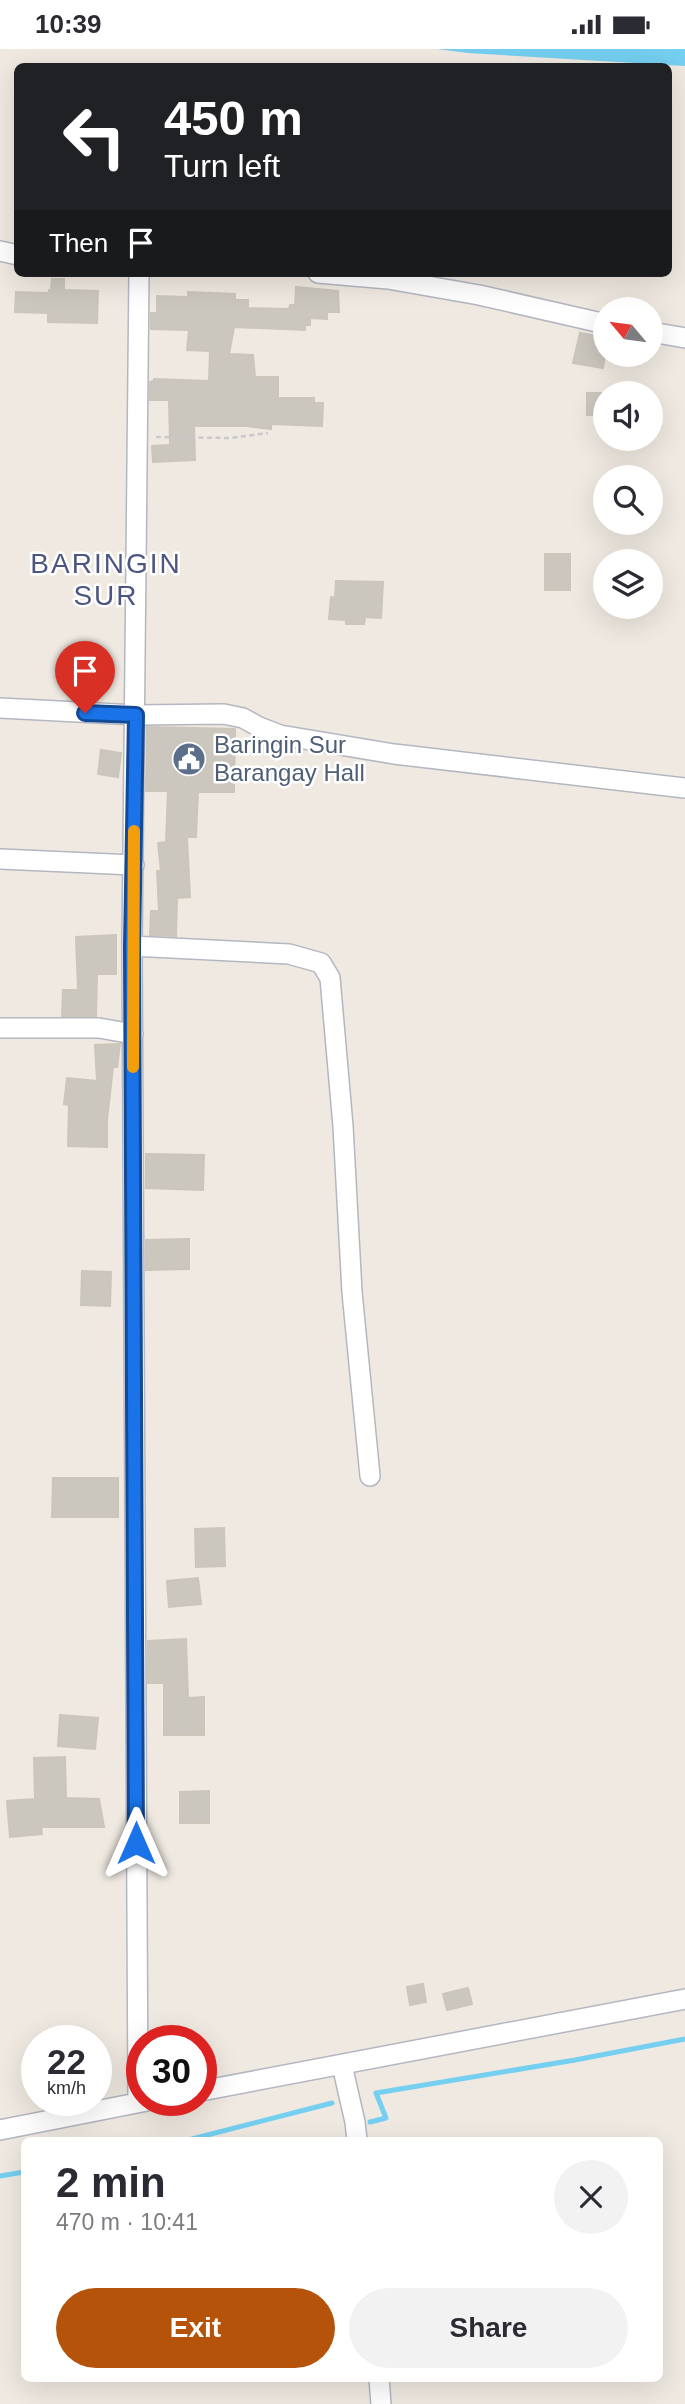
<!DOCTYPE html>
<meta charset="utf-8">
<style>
:root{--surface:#fff;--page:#f2f2f3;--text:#2b2b33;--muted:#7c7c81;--accent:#b45309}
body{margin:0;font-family:Arial,sans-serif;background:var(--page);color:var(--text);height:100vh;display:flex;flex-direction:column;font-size:26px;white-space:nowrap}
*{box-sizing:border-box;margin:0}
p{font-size:23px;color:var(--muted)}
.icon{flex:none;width:38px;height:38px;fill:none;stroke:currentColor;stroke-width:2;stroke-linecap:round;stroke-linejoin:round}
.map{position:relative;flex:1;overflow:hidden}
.drawer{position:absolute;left:21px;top:2088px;width:642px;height:245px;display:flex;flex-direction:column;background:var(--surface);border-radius:10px;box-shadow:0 7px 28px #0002}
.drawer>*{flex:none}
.guide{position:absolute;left:14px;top:14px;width:658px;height:214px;border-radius:10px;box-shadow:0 7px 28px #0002;background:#202124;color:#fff;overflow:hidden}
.needle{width:46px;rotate:299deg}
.buttons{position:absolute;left:593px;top:248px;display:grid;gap:14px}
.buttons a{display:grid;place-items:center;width:70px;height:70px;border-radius:50%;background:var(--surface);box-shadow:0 7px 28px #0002;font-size:35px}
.speed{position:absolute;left:21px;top:1976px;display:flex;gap:14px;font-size:35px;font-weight:700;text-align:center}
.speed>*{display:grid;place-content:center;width:91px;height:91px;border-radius:50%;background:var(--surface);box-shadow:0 7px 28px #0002;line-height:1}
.speed small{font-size:18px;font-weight:400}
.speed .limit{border:10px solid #d22;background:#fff;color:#111}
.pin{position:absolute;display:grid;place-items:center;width:60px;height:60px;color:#fff;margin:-72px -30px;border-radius:50% 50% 50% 0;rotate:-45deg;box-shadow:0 0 7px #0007}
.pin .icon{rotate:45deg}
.me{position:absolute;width:77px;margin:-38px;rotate:0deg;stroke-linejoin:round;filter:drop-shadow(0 0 5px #0008)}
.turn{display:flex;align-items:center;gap:24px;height:147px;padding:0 35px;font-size:32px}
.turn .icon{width:91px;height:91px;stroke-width:2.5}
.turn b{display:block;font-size:49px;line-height:60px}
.then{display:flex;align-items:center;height:66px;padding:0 35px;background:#0003;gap:14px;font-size:26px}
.round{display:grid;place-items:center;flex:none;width:74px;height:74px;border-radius:37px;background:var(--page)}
.overview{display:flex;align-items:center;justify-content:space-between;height:119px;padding:0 35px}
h1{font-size:42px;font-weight:800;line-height:52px}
.cta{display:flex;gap:14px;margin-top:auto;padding:14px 35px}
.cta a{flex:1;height:80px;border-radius:42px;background:var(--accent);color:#fff;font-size:28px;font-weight:800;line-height:80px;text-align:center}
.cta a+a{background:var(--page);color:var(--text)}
.status{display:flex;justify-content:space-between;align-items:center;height:49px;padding:0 35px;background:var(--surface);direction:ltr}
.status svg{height:19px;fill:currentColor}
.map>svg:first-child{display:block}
</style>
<div class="status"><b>10:39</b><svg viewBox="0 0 49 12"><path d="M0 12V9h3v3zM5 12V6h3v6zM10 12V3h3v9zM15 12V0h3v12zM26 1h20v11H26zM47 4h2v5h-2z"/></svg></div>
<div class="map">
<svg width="685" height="2355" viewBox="0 0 685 2355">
<rect width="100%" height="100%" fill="#efe9e1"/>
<path fill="#75cff0" d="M437 0H685V17L468 4Z"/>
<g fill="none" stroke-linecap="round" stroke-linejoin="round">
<path stroke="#75cff0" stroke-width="5" d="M370 2073 386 2069 376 2044 575 2011 685 1990
M188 2091 332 2054
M0 2127 24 2123"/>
</g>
<path fill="#cbc7bf" stroke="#cbc5ba" stroke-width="2" d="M52 230H64V241L98 242 97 274 48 273V264L15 263 16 243 49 244V241H51Z
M296 238 338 242 339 263H327V270L310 269V276H305V281L234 278 229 305 253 306 255 328H278V349H314V354H323L322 377 271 375V380L246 377H194L195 411 153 413 152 397 170 396 169 351H150V333L154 332V330L209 332 210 302 187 301 189 281 151 280V264H157V247L188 248V243L235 245V251H248V259L289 260 290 256H295Z
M580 284 598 287 597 296 606 298 603 319 573 314Z
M587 344H606V366H587Z
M545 505H570V541H545Z
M336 532 383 533 381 569 365 568 364 575H346V571L329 570 331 548 335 549Z
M147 678 235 680 234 743H198L196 788H187L190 848 177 849 176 887 150 886 151 862H159L157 822H161L158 794 166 793 168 742H146Z
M101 701 121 704 118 728 98 725Z
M116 886V925H97L96 967H62L63 941H78L76 888Z
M120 995 117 1018H113L107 1071V1098L68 1097 69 1056 64 1055 67 1029 97 1032 95 996Z
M146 1105 204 1106 203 1141 146 1139Z
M189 1190V1220L146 1221V1191Z
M82 1222 111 1223 110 1257 81 1256Z
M53 1429H118V1468H52Z
M224 1479 225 1517 196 1518 195 1480Z
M198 1529 201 1555 169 1558 167 1532Z
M186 1590 188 1649 204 1648V1686H164V1634H148V1592Z
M60 1666 98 1669 95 1700 58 1697Z
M65 1708 66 1749 99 1750 104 1778H41L42 1785 10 1788 7 1752 35 1750 34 1709Z
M209 1742V1774H180V1743Z
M423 1935 426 1953 410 1956 407 1938Z
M468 1939 472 1955 447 1961 443 1945Z"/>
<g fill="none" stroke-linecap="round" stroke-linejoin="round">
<defs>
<path id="minor" d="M0 202 18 206
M318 224 388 230 479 246 606 275
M651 283 685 289
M0 659 136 666 224 665 243 669 259 678 280 686 394 705 685 739
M0 810 134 816
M132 897 289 905 321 914 330 929 343 1077 352 1243 370 1427
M0 979H99L133 985
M342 2016 355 2073 357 2091
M201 2042 685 1950
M138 2053 132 897 139 224
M0 2081 152 2051
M379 2329 381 2355"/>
</defs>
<use href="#minor" stroke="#b4b7c1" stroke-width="22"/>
<path stroke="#c9c9c9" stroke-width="2.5" stroke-dasharray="5 3.5" stroke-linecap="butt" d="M156 388 230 389 268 384"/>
<use href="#minor" stroke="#fff" stroke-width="19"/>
</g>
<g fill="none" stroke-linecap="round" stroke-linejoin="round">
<defs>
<path id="route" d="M85 664 136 666 132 897 136 1794"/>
</defs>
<use href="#route" stroke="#114b97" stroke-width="18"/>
<use href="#route" stroke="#1a73e8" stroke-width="12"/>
<path stroke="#f59e0b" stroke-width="12" d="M133 1018 134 782"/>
</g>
<defs>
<symbol id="civic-disc" viewBox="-11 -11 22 22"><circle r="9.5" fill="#5c6f8a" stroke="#fff"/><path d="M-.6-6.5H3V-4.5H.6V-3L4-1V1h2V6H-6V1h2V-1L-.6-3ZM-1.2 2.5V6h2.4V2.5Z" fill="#fff"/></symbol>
</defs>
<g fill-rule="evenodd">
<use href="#civic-disc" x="170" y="691" width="38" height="38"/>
</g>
<g text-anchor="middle" stroke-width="5" stroke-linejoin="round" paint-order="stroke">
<g font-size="24" fill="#4e5e75" stroke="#fff" text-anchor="start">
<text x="214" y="704">Baringin Sur<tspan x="214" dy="28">Barangay Hall</tspan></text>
</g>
<g font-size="28" letter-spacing="2" fill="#4d5680" stroke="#fff">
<text x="106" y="524">BARINGIN<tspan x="106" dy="32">SUR</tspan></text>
</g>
</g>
</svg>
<div class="buttons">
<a><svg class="needle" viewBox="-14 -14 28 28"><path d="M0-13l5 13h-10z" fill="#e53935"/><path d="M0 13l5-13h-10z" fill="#7c7c81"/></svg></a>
<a><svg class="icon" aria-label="sound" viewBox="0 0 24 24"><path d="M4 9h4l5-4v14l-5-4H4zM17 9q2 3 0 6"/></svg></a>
<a><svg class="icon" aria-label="search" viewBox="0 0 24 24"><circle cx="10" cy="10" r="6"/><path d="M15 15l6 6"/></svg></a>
<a><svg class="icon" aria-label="layers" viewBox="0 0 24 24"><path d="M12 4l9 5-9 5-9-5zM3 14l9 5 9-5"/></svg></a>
</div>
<div class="speed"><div>22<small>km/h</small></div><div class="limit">30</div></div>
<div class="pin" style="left:85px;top:664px;background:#d93025"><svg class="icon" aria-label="arrive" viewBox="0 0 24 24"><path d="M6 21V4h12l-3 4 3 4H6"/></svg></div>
<svg class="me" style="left:136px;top:1794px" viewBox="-20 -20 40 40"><path d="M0-17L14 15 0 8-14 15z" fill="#1a73e8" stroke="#fff" stroke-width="4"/></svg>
<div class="guide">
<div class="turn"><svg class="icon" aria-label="left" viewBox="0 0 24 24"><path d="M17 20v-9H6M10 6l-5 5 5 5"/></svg><div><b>450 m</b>Turn left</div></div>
<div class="then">Then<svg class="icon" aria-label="arrive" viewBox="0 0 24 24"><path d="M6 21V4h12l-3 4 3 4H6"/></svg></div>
</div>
<section class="drawer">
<div class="overview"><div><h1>2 min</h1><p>470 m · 10:41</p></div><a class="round"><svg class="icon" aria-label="close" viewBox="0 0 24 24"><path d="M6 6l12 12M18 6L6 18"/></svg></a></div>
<div class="cta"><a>Exit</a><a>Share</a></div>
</section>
</div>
